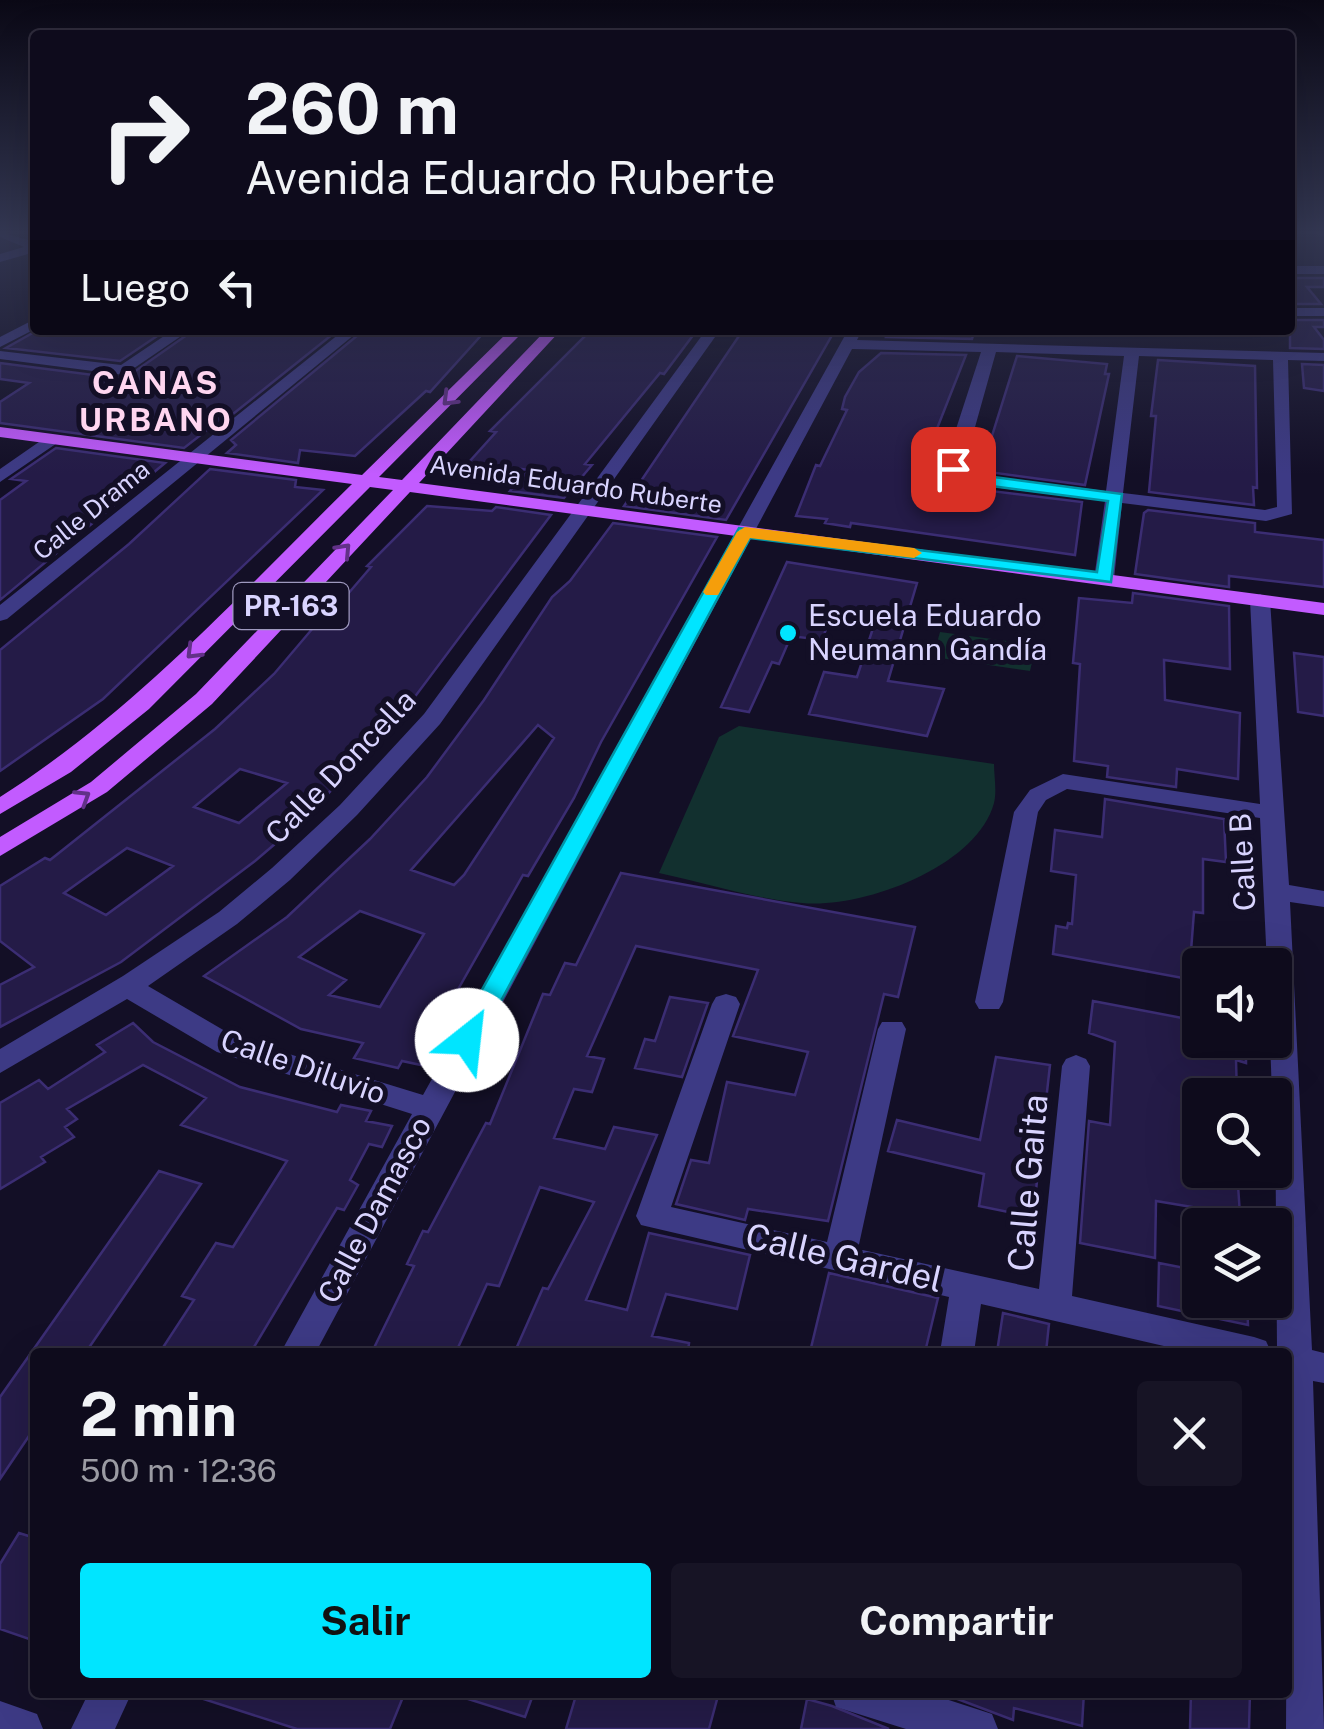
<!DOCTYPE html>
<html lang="es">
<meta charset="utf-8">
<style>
:root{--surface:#0e0b1c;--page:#171425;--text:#f1f3f6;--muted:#9b9ba3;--line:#2e2b3b;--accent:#00e5ff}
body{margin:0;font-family:"Public Sans",sans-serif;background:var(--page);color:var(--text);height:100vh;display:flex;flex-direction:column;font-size:38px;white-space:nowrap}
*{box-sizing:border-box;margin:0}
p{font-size:32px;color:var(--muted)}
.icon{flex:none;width:55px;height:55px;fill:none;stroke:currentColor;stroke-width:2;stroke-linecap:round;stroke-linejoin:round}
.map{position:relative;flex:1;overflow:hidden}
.details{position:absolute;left:30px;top:1348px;width:1262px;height:350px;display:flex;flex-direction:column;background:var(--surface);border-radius:10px;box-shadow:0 10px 40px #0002,0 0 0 2px var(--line)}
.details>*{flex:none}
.top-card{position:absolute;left:30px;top:30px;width:1265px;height:305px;border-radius:10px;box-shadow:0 10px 40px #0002,0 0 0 2px var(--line);background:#0e0b1c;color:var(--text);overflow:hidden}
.tools{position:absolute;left:1182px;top:948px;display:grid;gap:20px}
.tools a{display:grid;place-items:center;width:110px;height:110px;border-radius:10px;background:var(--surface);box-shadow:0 10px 40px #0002,0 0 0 2px var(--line);font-size:50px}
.pin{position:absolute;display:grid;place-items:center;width:85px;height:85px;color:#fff;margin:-42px;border-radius:20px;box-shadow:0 5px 15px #0006}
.me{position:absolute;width:110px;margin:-55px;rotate:29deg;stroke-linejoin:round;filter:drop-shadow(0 0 8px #0008)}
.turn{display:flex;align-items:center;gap:35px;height:210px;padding:0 50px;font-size:45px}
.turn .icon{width:130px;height:130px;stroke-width:2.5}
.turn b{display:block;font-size:70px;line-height:85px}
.then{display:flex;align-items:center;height:95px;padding:0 50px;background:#0003;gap:20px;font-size:38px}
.round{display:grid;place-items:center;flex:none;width:105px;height:105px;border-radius:10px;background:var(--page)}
.summary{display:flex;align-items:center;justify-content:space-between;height:170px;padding:0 50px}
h1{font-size:60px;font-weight:700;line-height:75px}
.primary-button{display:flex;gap:20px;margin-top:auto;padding:20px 50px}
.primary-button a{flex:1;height:115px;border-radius:10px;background:var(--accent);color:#111;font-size:40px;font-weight:700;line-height:115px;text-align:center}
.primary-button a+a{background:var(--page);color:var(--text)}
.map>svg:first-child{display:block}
</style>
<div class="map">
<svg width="1324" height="1729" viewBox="0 0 1324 1729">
<rect width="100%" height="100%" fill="#130f26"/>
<path fill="#12302f" d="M940 632 1036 645 1030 671 933 657Z
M739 726 994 764C994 776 997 791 994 803 977 867 862 909 802 903 754 899 706 883 659 873L719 737Z"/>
<path fill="#241b47" stroke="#3b2d73" stroke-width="2.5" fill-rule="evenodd" d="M1290 278H1324V287H1307L1321 304H1290Z
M1290 320H1324V327H1314L1324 340V349L1290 348Z
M38 330H166L120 361 6 348Z
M194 330H338L218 426 216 423 184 448 0 423V402L29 383 0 379V363L124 379Z
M364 330H486L430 392 426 391 355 456 300 450 298 463 227 453 236 445 231 440Z
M591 330H697L664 374 660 373 585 464 592 465 564 498 510 491 529 470 469 462 496 432 490 431Z
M743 330H835L726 520 624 506Z
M888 330H934L974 332 972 339 886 337Z
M881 353 966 355 914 487 973 496 975 489 1082 502 1075 555 851 523 850 527 825 523 827 519 796 516 816 465 820 466 847 410 842 409 845 397 859 372Z
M1017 356 1107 364 1105 374H1109L1085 485 981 471Z
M1158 360 1255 366 1257 488 1253 487 1254 505 1149 492 1156 416H1151Z
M1302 364 1324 365V391L1304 388Z
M56 448 165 463 0 600V500L26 481 11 479Z
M210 469 296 480 295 487 323 490 103 699 0 771V650L129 544Z
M427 506 492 511 496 507 551 515 387 734 296 826 255 861 121 962 0 1027V985L34 967 0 941V886L45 858 50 860 215 729 274 674 324 615 329 616 371 567 367 566ZM240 769 287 783 239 823 194 807ZM127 848 173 866 106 915 64 893Z
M1148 510 1255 523V532L1324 540V587L1229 576V587L1135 574 1144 513Z
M613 523 717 537 601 742 574 798 528 876 523 875 452 1000 458 1002 421 1065 402 1061 398 1068 354 1058 363 1043 301 1029 204 976 287 917 370 839 427 777 484 700 552 597 570 581ZM538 725 554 738 464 875 454 885 411 870ZM360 911 424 934 380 1007 329 995 346 980 299 957Z
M787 562 917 583 888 681 944 689 927 736 809 714 824 672 857 677 877 616 833 611 822 640 791 636 779 664 772 662 749 712 721 707Z
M1133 593 1229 606 1230 669 1164 660 1165 700 1240 713 1238 779 1177 769 1176 787 1107 777 1108 766 1074 761 1080 664 1073 663 1079 598 1132 603Z
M1294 653 1324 657V716L1298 712Z
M1105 799 1224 819 1226 862 1203 859V913L1194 912 1191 951 1200 952 1199 981 1053 954 1056 926 1067 928 1068 923 1072 924 1076 875 1051 871 1055 830 1102 837Z
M621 873 915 927 898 997 884 994 828 1221 748 1209 745 1220 676 1204 691 1160 709 1163 727 1082 795 1095 808 1052 733 1036 758 970 636 946 587 1056 604 1059 592 1092 574 1089 554 1138 605 1149 614 1127 657 1135 586 1300 627 1310 649 1233 750 1255 737 1309 666 1294 652 1336 689 1343 688 1352H531L516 1349 543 1288 548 1289 594 1202 540 1187 499 1286 487 1284 456 1352H372L414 1266 407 1264 423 1231 428 1232 486 1123 490 1124 543 994 550 995 565 963 576 965Z
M670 997 708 1003 682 1077 635 1068 645 1039 655 1041Z
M1093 1001 1198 1021 1200 1040H1246V1063L1236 1060 1237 1095H1200V1170H1237L1240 1215 1156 1201 1155 1258 1080 1243 1089 1121 1110 1125 1115 1042 1089 1033Z
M133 1023 153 1042 240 1087 337 1112 341 1105 371 1111 366 1121 392 1126 382 1147 369 1144 350 1180 358 1185 344 1210 337 1208 251 1352H160L194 1300 182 1296 216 1243 233 1247 287 1161 181 1125 206 1098 143 1065 67 1109 77 1119 65 1127 74 1137 41 1157 45 1162 0 1189V1103L39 1080 48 1089 105 1052 97 1045Z
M996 1057 1050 1065 1033 1217 979 1206 984 1174 888 1151 897 1120 980 1140Z
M159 1171 201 1184 86 1352H35V1427L0 1479V1397Z
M1159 1263 1200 1271V1300H1247L1248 1325 1158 1306Z
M829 1273 938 1298 925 1352H810Z
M1003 1313 1049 1324 1046 1352H997Z
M19 1533 35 1538V1641L0 1629V1564Z
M198 1692H405L390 1729H297L197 1697Z
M462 1692H534L525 1717 462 1697Z
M577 1692H719L709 1729H566Z
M939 1692H1084L1082 1726 1014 1708 1013 1720Z
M1191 1692H1250L1249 1729H1190Z
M807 1699 832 1706 889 1729H801Z"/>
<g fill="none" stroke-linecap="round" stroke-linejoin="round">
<path fill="#3d3a85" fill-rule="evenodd" d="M0 232 35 242V252L0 262V254L24 247 0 237Z
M1306 232H1324V236Z
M1290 266H1324V274H1290Z
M1290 308H1324V316H1290Z
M35 319V329L0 347V337Z
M173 330H190L124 375 0 359V351L121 365Z
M344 330H360L7 619 0 621V605Z
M706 330H720L440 724 357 815 290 880 237 924 148 986 237 1038 423 1095 848 330H862L857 340 1324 353V361L1288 360 1292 514 1266 521 1122 503 1114 579 1104 585 1094 579 1105 501 976 485 947 473 944 466 981 352 852 349 316 1352H281L412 1114 217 1052 127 999 0 1073V1049L123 976 219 912 272 868 340 805 424 714ZM996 352 1124 356 1106 491 979 475 963 470ZM1139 356 1273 360 1277 507 1265 510 1123 493Z
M49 435 63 439 0 482V469Z
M1260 594 1270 600 1289 885 1324 891V907L1290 902 1312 1350 1324 1353V1383L1313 1381 1324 1729H1286L1288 1352H1274L1277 1349 1275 1095H1272L1270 1040H1275V965H1267L1260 818 1067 789 1046 800 1038 812 1003 1002 999 1009H979L975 1002 1014 812 1030 790 1063 774 1260 804 1250 600Z
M726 994 736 997 740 1004 671 1207 827 1242 878 1029 882 1022H902L906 1029 858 1249 1039 1289 1062 1066 1066 1059 1076 1055 1086 1059 1090 1066 1072 1296 1254 1337 1266 1341 1271 1352H1190L981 1304 974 1352H940L949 1297 641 1225 636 1216 712 1004 716 997Z
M89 1692H132L115 1729H71Z
M831 1692H924L992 1714 998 1729H906L836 1707Z
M0 1701 37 1714 43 1729H0Z"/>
<path fill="#c25bff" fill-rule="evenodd" d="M510 330H525L379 477 402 480 546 330H561L419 483 1324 603V615L410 492 212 704 107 792 0 856V837L91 782 196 694 393 490 370 487 149 709 71 772 0 814V797C134 712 240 594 352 484L0 437V427L362 475Z"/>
</g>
<defs><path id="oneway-chevron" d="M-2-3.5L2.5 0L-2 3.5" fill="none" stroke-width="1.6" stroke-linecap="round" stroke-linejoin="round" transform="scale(2.5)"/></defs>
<g stroke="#623188">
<use href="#oneway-chevron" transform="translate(449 399) rotate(135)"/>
<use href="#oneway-chevron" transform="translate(344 550) rotate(-47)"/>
<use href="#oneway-chevron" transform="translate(193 652) rotate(135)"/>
<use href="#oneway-chevron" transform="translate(83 797) rotate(-32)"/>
</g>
<linearGradient id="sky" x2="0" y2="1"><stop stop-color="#0a0815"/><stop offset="0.49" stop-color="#333752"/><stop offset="1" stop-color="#333752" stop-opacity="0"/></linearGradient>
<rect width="1324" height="474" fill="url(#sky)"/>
<path fill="#00e5ff" stroke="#0095a6" stroke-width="2.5" d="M953 465 979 475 1122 494 1111 582 750 538 480 1040 476 1047H458L454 1040 739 528 1097 572 1108 501 976 484 947 473 945 469Z"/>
<path fill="#f59e0b" d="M745 527 914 548 922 553 914 558 750 538 718 595H706L703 592 737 532Z"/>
<circle fill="#00e5ff" stroke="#130f26" stroke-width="4" cx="788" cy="633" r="10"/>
<g text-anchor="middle" stroke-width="10" stroke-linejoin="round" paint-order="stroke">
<g font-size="25" fill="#d9d4ff" stroke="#130f26">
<text transform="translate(576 484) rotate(8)" y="9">Avenida Eduardo Ruberte</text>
<text transform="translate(91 510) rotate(-39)" y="9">Calle Drama</text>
</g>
<rect fill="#130f26" stroke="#9e99be" stroke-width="2.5" x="233.5" y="583" width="115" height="46" rx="8"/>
<g font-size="28" font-weight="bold" fill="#d9d4ff">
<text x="291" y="616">PR-163</text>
</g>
<g font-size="30" fill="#d9d4ff" stroke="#130f26" text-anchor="start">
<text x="808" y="626">Escuela Eduardo<tspan x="808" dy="34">Neumann Gandía</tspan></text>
</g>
<g font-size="30" fill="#d9d4ff" stroke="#130f26">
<text transform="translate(341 767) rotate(-46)" y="10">Calle Doncella</text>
<text transform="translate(1243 862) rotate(-93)" y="10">Calle B</text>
<text transform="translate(303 1067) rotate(19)" y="10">Calle Diluvio</text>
<text transform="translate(375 1210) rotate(-62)" y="10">Calle Damasco</text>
</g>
<g font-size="32" font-weight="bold" letter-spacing="2.5" fill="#ffd6f0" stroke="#130f26">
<text x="156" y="394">CANAS<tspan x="156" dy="37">URBANO</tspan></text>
</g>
<g font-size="35" fill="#d9d4ff" stroke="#130f26">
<text transform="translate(1028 1183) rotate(-85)" y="12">Calle Gaita</text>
<text transform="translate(844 1258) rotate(13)" y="12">Calle Gardel</text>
</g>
</g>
</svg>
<div class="tools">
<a><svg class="icon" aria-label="sound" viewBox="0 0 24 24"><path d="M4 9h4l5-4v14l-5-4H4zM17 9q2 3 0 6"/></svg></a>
<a><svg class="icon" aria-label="search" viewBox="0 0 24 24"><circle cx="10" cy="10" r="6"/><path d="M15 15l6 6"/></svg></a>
<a><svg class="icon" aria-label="layers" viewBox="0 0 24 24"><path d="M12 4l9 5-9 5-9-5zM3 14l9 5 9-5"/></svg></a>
</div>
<div class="pin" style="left:953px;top:469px;background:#d93025"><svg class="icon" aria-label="arrive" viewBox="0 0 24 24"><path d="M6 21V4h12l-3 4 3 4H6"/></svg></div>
<svg class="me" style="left:467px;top:1040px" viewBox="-20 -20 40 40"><circle r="19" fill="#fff"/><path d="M0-13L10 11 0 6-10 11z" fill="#00e5ff"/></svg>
<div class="top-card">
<div class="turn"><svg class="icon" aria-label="right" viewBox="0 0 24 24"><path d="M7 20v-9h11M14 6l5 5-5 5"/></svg><div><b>260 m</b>Avenida Eduardo Ruberte</div></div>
<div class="then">Luego<svg class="icon" aria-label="left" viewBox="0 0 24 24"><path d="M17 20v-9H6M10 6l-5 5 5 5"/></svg></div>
</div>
<section class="details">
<div class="summary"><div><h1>2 min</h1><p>500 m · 12:36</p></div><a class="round"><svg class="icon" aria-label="close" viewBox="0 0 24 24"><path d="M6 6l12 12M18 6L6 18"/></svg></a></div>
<div class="primary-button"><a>Salir</a><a>Compartir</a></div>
</section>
</div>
